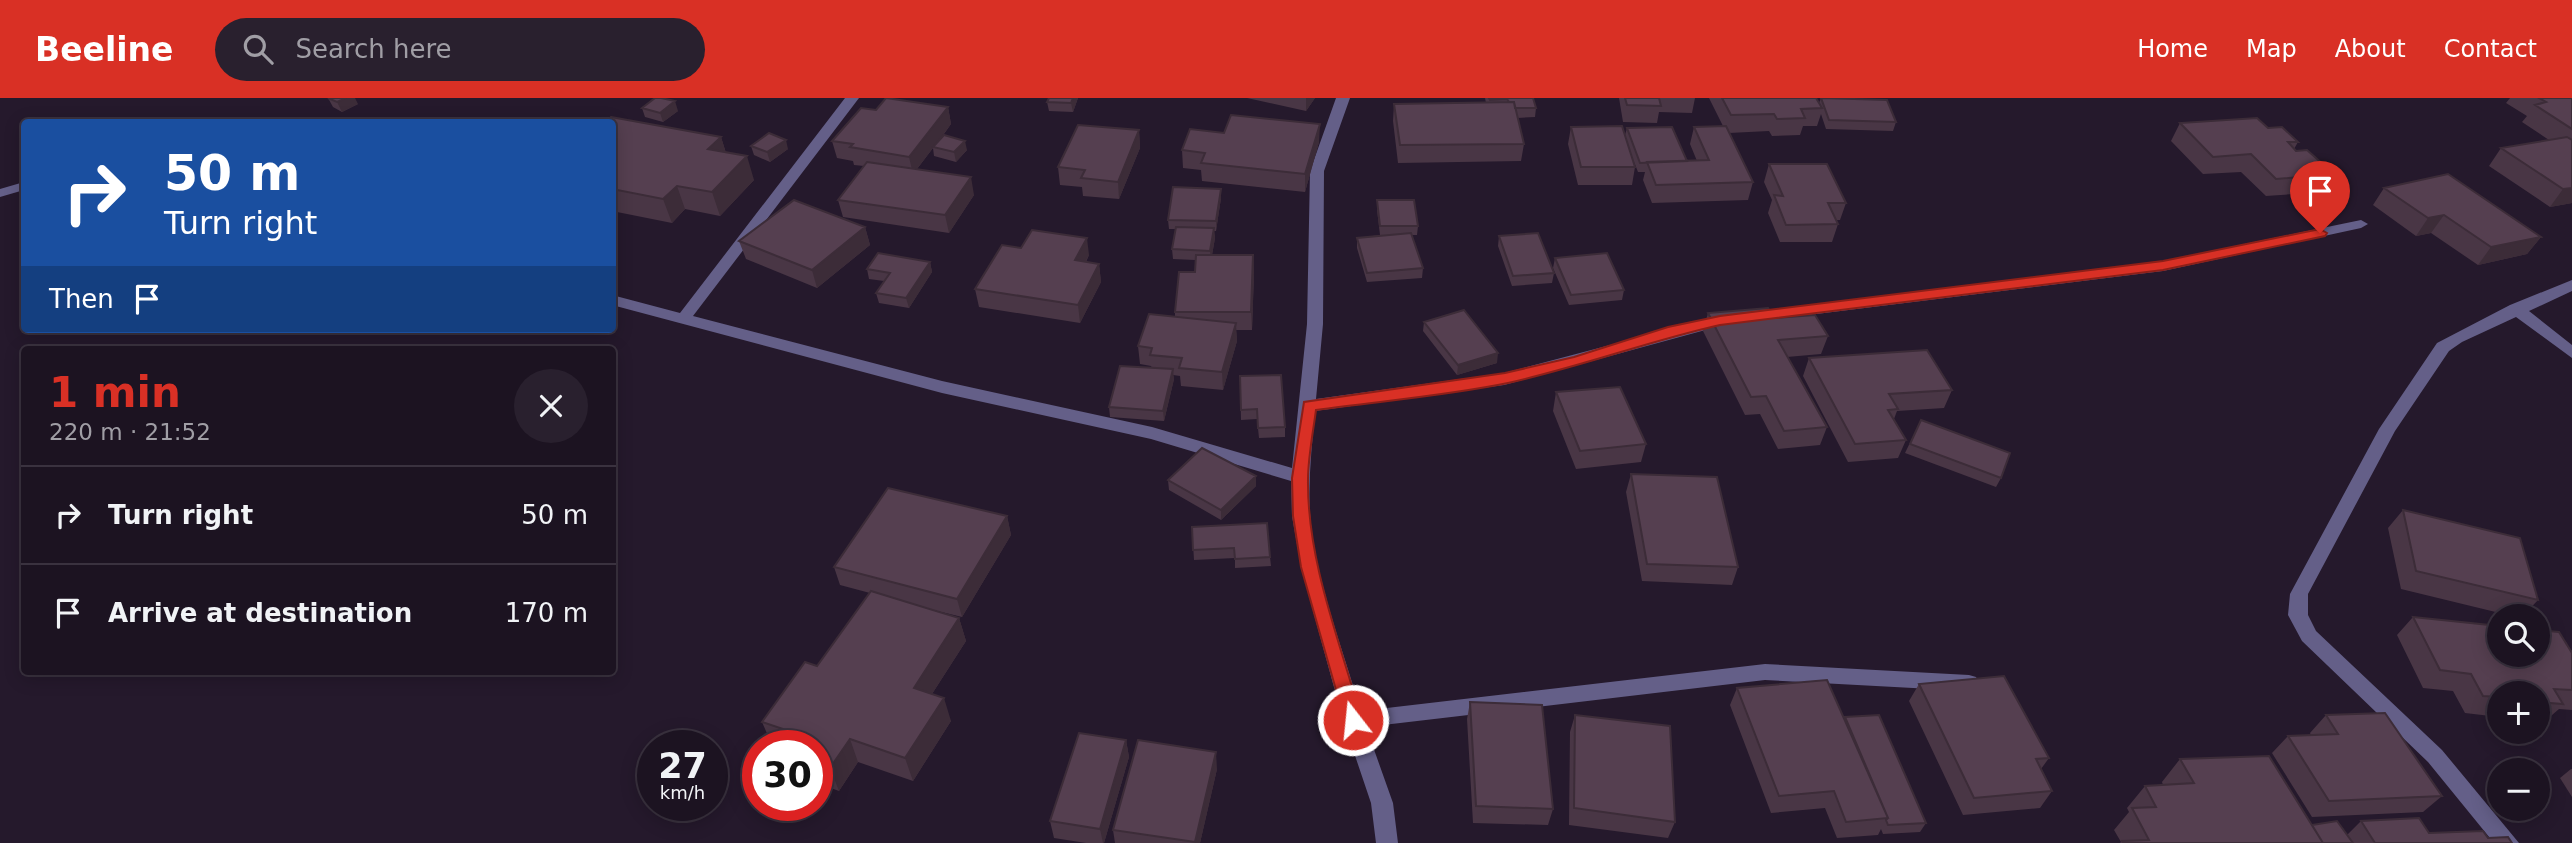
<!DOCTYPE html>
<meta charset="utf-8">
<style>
:root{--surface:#1c1321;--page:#29202e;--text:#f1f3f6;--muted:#a09ea5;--line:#3a323f;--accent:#d93025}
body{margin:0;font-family:"DejaVu Sans",sans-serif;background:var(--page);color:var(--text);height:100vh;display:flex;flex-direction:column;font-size:26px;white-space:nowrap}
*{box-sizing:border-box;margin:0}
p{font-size:23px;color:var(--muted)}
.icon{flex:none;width:38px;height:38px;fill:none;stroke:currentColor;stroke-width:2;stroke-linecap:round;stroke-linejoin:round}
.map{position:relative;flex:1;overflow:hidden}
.drawer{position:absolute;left:21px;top:248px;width:595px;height:329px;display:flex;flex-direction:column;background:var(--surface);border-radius:7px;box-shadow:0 4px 18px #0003,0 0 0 2px var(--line)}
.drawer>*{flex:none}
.top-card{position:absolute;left:21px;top:21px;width:595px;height:214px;border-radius:7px;box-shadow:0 4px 18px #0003,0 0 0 2px var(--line);background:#1a4fa0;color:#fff;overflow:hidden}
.tools{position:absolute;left:2487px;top:506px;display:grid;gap:14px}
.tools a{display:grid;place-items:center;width:63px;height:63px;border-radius:50%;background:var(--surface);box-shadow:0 4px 18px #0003,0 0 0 2px var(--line);font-size:35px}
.speed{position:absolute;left:637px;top:632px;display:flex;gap:14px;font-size:35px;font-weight:700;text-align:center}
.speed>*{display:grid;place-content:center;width:91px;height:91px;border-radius:50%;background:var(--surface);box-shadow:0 4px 18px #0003,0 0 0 2px var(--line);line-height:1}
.speed small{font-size:18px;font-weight:400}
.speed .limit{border:10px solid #d22;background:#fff;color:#111}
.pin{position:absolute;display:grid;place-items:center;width:60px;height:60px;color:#fff;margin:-72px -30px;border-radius:50% 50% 50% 0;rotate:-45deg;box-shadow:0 0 7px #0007}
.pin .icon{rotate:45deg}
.me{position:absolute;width:77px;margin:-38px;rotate:344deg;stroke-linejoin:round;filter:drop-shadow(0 0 5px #0008)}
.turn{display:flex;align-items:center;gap:24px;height:147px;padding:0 28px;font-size:32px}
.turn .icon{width:91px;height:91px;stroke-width:2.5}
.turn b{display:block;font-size:49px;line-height:60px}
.then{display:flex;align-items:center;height:66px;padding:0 28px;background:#0003;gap:14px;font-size:26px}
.round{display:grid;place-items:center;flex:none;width:74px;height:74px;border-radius:37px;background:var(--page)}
.head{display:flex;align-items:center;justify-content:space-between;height:119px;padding:0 28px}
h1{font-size:42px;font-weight:600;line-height:52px;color:var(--accent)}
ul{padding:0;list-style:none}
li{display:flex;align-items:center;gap:21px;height:98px;padding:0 28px;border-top:2px solid var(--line)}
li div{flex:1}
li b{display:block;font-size:26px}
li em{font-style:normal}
header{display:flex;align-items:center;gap:42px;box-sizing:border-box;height:98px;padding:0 35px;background:var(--accent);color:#fff}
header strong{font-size:33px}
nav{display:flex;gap:38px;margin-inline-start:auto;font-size:24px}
.search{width:490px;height:63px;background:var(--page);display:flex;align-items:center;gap:18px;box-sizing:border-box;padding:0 24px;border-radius:38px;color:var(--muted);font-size:26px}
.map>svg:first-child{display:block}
</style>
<header>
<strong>Beeline</strong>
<div class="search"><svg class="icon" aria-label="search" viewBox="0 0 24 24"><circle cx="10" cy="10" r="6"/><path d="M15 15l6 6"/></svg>Search here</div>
<nav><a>Home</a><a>Map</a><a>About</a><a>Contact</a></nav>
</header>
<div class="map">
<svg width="2572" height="745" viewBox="0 0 2572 745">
<rect width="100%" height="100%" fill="#25192c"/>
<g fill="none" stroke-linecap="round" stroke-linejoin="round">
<path fill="#645f88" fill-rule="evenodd" d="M845 0H859L693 218 942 283 1152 329 1292 370 1307 226 1310 73 1336 0H1350L1324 73 1323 226 1316 301 1504 275 1720 218 2163 163 2361 122 2368 126 2361 130 2163 173 1720 228 1504 287 1315 313C1312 347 1308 381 1310 415 1314 477 1343 552 1361 613L1765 566 1969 577 1976 579 1979 585 1976 591 1969 593 1765 582 1366 629 1393 705 1398 745H1376L1371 705 1343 622 1301 469 1292 418 1291 383 1151 341 942 295 612 207V197L680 215Z
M24 84V92L0 99V91Z
M2572 182V193L2529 213 2572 247V260L2516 219 2462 244 2449 253 2395 333 2308 496V517L2316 533 2442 652 2519 745H2494L2428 664 2302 543 2288 517 2290 496 2379 331 2437 245 2510 207Z"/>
</g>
<path fill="#493645" d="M328 0 358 6 342 14 333 9Z
M1049 0H1078L1073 14 1049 13 1047 4Z
M1247 0H1315L1306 13Z
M1485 0H1533L1536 10 1535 19 1517 20 1524 46 1521 63 1398 65 1393 23 1394 6 1486 5Z
M1619 0H1695L1692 15 1659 14 1657 25 1623 24Z
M1709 0H1816L1819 5 1821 0 1896 24 1893 33 1826 31 1821 16 1817 28H1803L1800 37 1772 38 1769 33 1729 35 1753 84 1748 102 1652 105 1643 82 1645 74H1638L1634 64 1635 69 1632 87H1578L1568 46 1571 29 1625 37 1627 30 1687 63H1697L1690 46 1694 29 1723 28Z
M2510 0H2572V105L2550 109 2489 68 2501 50 2549 42 2522 24 2527 18 2506 5Z
M948 9 951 26 939 43 967 52 956 64 934 58 933 50 917 71 974 97 949 135 843 119 838 102 864 68 854 67 853 63 837 60 832 43 876 12Z
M642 10 678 13 663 24 645 19Z
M612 24 721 39 726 55 754 82 720 118 685 111 672 125 612 113Z
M2180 25 2268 30 2298 44 2294 51 2334 76 2323 94 2266 98 2241 74 2203 76 2171 43Z
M1139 32 1140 50 1119 101 1083 98 1082 89 1060 87 1058 69Z
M1319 44 1305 94 1202 83 1201 72 1183 70 1182 52Z
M751 48 788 51 770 64 754 57Z
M1769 66 1846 105 1840 122H1836L1838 126 1832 144H1780L1768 115 1772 102 1764 84Z
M2384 90 2541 139 2527 156 2478 167 2431 135 2416 138 2373 107Z
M1221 100 1216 133H1214L1215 140 1212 157H1253L1254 175 1252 232H1236L1237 243 1223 292 1181 288 1180 278 1173 277 1174 281 1164 323 1110 319 1109 309 1152 270 1151 268 1140 266 1138 248 1175 219V214L1195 174V162L1173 161 1172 151 1176 131H1169L1168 122Z
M1377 102 1418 128 1417 137H1412L1423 170 1422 180 1367 184 1357 150V140L1380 137 1377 112Z
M865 129 870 147 817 190 746 161 739 143Z
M1499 138 1554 175 1552 185 1512 188 1498 148Z
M1089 157 1086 164 1099 166 1101 184 1080 225 979 209 975 191Z
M1555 160 1624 192 1622 202 1569 207 1553 170Z
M930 164 932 174 909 210 879 205 876 195 884 183 869 181 867 171Z
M1708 215 1774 220 1828 238 1821 256 1787 259 1827 329 1820 347 1778 351 1760 316 1745 317 1703 233Z
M1424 224 1497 265 1457 277 1423 233Z
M1809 260 1952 292 1944 310 1897 313 1894 321 1906 342 1898 360 1848 364 1803 278Z
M1240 278 1285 329V339L1259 340 1257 321 1241 322Z
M1556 294 1646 346 1641 364 1576 371 1553 313Z
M1921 322 2001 380 1996 389 1905 355Z
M1631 376 1738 469 1732 487 1642 483 1626 394Z
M1256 378V388L1221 422 1169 392 1168 382Z
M2403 412 2538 502 2523 518H2512L2401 491 2388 430Z
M1007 418 1011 437 962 519 929 511 959 520 966 543 932 596 951 623 913 683 858 664 839 693 817 685V648L772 647 762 624 817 568 870 495 840 487 834 469Z
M1192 429 1270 459 1271 468 1235 470V460L1194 462Z
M2413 519 2571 553 2572 552V612L2559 611 2544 624 2538 623V595H2499V619L2465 615 2453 593 2423 590 2397 537Z
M1919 586 2049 660 2041 671 2052 693 2040 710 1963 717 1909 603Z
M1737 590 1844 620 1845 619 1926 725 1920 734 1883 736 1881 731 1878 737 1837 740 1825 710 1771 715 1730 607Z
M1470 604 1553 711 1548 727 1473 725 1467 621Z
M1575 617 1675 724 1668 740 1569 727 1570 634Z
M2326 617 2442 698 2423 714 2312 719 2272 655 2288 638 2311 637 2310 635Z
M1126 642 1129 659 1104 745H1086L1054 740 1050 723Z
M2180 661 2312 727 2347 737 2361 723 2429 735 2488 740 2512 745H2120L2121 744 2114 732 2129 714 2127 710 2145 688 2163 687 2162 684Z
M1217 671 1200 745H1115L1113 732Z
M2571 671H2572V699L2560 680Z"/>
<path fill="#3c2c38" d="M346 0H355L358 6 342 14 337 4Z
M1073 0H1078L1073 14 1071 5Z
M1306 0H1315L1306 13Z
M675 3 678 13 663 24 660 15Z
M948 9 951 26 934 49H933V50L913 76 909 59Z
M1320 26 1319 44 1305 94V76Z
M1139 32 1140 50 1119 101 1118 84Z
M721 39 728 62 708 51Z
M786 42 788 51 770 64 767 54Z
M965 43 967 52 956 64 954 54Z
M747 58 754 82 720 118 712 94Z
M971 79 974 97 949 135 945 117Z
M677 88 685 111 672 125 663 101Z
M2572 90V105L2550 109 2563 91Z
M1221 91V100L1216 133V123Z
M2444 117 2431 135 2416 138 2428 120Z
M865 129 870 147 817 190 812 172Z
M1214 130 1215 140 1211 163 1210 153Z
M2541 139 2527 156 2478 167 2491 149Z
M1087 140 1089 157 1077 180 1075 162Z
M1253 157 1254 175 1252 232 1251 214Z
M930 164 932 174 909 210 906 200Z
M1099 166 1101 184 1080 225 1078 207Z
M1236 225 1237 243 1223 292 1222 274Z
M1498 255 1497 265 1457 277 1458 267Z
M1173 271 1174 281 1164 323 1163 313Z
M1256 378V388L1221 422V412Z
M1007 418 1011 437 962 519 957 501Z
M959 520 966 543 921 613 914 590Z
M944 600 951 623 913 683 905 660Z
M850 641 858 664 839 693 830 670Z
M1126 642 1129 659 1104 745H1103L1100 731Z
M1216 654 1217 671 1200 745H1195Z"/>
<path fill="#553f50" stroke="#3c2c38" stroke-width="2" d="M328 0H346L337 4Z
M655 0H661L675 3 660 15 642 10Z
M886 0 948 9 909 59 850 49 853 46 832 43 861 10 876 12Z
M1049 0H1073L1071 5 1047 4Z
M1489 0H1533L1536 10H1515L1514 4H1509L1507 1 1490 2Z
M1625 0H1659L1661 8 1627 7Z
M1722 0H1816L1822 10 1801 11 1805 20 1777 21 1774 16 1731 17Z
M1821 0 1887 2 1896 24 1829 22Z
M2539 0H2572V31L2535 7 2546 4Z
M1514 4 1524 46 1400 47 1394 6Z
M1231 17 1320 26 1305 76 1201 65 1205 55 1182 52 1190 31 1224 35Z
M611 19 721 39 708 51 747 58 712 94 677 88 663 101 612 91V24H605Z
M2257 20 2268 30 2282 29 2298 44H2288L2296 53 2307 52 2334 76 2276 81 2251 56 2213 59 2180 25Z
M1078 27 1139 32 1118 84 1081 80 1085 72 1058 69Z
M1622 28 1635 69H1581L1571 29Z
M1726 28 1753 84 1656 87 1647 64 1709 62 1694 29Z
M1672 29 1687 63 1640 65 1627 30Z
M769 35 786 42 767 54 751 48Z
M944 37 965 43 954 54 933 49Z
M2567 39 2572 42V90L2563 91 2501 50Z
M867 64 971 79 945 117 838 102Z
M1769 66H1827L1846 105H1828L1838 126 1786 127 1774 97 1783 98Z
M2448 76 2541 139 2491 149 2444 117 2428 120 2384 90Z
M1173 89 1221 91 1216 123 1168 122Z
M794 102 865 129 812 172 739 143Z
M1377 102H1414L1418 128H1380Z
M1176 129 1214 130 1210 153 1172 151Z
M1032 132 1087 140 1075 162 1099 166 1078 207 975 191 1002 147 1021 150Z
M1411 135 1423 170 1367 175 1357 140Z
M1538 135 1554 175 1513 178 1499 138Z
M878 155 930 164 906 200 876 195 890 175 867 171Z
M1607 155 1624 192 1571 197 1555 160Z
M1196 157H1253L1251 214H1175L1179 174H1195Z
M1768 210 1774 220 1815 217 1828 238 1778 242 1827 329 1784 333 1766 298 1751 299 1708 215Z
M1464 212 1498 255 1458 267 1424 224Z
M1149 216 1236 225 1222 274 1179 270 1182 260 1150 257 1152 250 1138 248Z
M1927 252 1952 292 1889 296 1898 311 1888 312 1906 342 1855 346 1809 260Z
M1120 268 1173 271 1163 313 1109 309Z
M1281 277 1285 329 1258 330 1257 311 1241 312 1240 278Z
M1620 289 1646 346 1580 353 1556 294Z
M1921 322 2010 355 2001 380 1910 346Z
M1202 350 1256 378 1221 412 1168 382Z
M1631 376 1717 379 1738 469 1647 466Z
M888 390 1007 418 957 501 834 469Z
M2403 412 2520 440 2538 502 2416 473Z
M1267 425 1270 459 1235 461 1234 450 1193 452 1192 429Z
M871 493 959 520 914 590 944 600 905 660 850 641 830 670 817 666V648H779L789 633 762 624 805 564 817 568Z
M2413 519 2499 528V556H2538V532L2559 534 2572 555V592L2554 591 2563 606 2538 604V595H2499V599L2483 598 2471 576 2440 572Z
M2004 578 2049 660 2036 661 2052 693 1974 700 1919 586Z
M1827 582 1888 720 1846 724 1834 693 1779 698 1737 590Z
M1470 604 1542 607 1553 711 1476 708Z
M2385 615 2442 698 2329 703 2288 638 2338 636 2326 617Z
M1575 617 1670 628 1675 724 1574 710Z
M1879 617 1926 725 1888 727 1886 722 1888 720 1845 619Z
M1079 635 1126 642 1100 731 1050 723Z
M1138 642 1216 654 1195 744 1113 732Z
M2269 658 2323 745H2123L2122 743 2149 742 2132 710 2156 709 2145 688 2194 685 2180 661Z
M2419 720 2429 735 2483 733 2488 740 2508 739 2512 745H2375L2361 723Z
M2337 723 2353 745H2323L2312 727Z"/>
<path fill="#d93025" stroke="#8d1f18" stroke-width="2" d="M2320 131 2327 135 2325 138 2163 172 1720 227C1649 243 1580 269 1508 285 1445 298 1380 303 1316 312 1313 335 1308 359 1308 382 1307 463 1340 544 1362 622L1359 627H1346L1301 469 1293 418 1292 380 1304 304 1505 275 1574 259 1668 229 1720 218 2163 163Z"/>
</svg>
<div class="tools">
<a><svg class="icon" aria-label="search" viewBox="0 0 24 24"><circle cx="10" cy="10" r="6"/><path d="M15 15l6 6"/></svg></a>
<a>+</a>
<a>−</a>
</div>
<div class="speed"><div>27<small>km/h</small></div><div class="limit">30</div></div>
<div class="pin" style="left:2320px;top:135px;background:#d93025"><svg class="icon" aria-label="arrive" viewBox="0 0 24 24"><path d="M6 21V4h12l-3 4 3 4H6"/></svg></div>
<svg class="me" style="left:1353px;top:622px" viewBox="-20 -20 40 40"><circle r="17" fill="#d93025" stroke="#fff" stroke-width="3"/><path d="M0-11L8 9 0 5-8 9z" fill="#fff"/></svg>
<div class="top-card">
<div class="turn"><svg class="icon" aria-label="right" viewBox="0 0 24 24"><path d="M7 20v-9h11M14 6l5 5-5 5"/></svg><div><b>50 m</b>Turn right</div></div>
<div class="then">Then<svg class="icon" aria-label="arrive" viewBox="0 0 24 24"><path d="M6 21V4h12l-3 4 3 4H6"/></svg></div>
</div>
<section class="drawer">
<div class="head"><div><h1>1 min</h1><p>220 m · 21:52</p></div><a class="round"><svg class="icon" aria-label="close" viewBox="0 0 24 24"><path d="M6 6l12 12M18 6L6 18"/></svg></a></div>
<ul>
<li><svg class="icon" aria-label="right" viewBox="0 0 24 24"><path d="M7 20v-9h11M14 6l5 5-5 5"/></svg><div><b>Turn right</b></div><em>50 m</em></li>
<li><svg class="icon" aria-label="arrive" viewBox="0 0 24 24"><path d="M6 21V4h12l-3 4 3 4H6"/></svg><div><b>Arrive at destination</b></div><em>170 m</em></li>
</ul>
</section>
</div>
